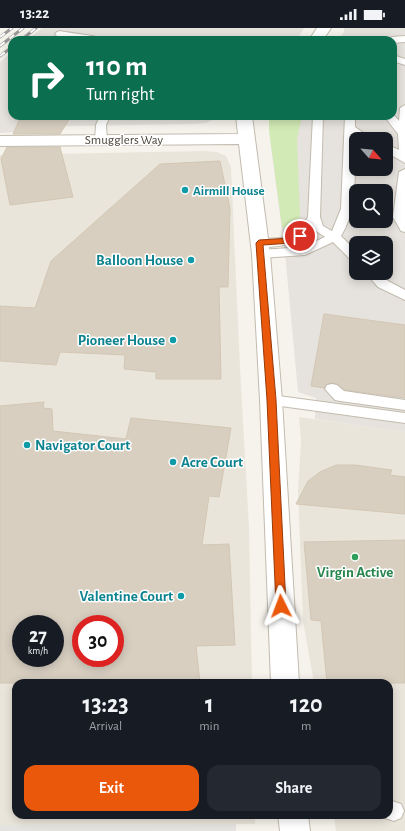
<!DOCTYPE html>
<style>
:root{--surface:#171b24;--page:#242831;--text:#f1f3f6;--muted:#9ea1a6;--accent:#ea580c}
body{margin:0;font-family:"Alegreya Sans",sans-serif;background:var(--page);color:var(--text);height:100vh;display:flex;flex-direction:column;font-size:15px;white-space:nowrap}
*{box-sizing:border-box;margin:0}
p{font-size:13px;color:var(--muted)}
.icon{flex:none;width:22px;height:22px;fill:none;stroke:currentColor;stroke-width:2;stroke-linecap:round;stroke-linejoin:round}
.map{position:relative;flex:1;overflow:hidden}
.sheet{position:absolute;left:12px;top:651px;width:381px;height:140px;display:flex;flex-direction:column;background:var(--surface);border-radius:12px;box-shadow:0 2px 10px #0003}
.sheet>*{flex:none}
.hud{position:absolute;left:8px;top:8px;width:389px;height:84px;border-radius:12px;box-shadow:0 2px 10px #0003;background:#0b6e4f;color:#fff;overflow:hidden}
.needle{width:26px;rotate:117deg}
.tools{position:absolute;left:349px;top:104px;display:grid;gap:8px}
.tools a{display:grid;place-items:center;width:44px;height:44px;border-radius:8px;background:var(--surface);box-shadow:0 2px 10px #0003;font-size:20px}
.speed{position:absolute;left:12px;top:587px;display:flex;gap:8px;font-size:20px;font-weight:700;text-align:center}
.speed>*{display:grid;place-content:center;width:52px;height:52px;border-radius:50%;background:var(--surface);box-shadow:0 2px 10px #0003;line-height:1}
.speed small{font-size:10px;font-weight:400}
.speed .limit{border:6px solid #d22;background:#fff;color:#111}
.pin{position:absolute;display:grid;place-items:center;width:34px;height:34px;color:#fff;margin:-17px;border:2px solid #fff;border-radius:50%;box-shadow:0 1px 4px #0007}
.me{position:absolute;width:44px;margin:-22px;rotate:357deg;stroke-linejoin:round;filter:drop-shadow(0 0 3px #0008)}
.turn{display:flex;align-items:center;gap:14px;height:84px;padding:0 12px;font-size:18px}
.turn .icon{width:52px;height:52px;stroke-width:2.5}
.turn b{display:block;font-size:28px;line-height:34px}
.eta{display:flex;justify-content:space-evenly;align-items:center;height:68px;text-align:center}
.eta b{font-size:24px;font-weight:700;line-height:28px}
.cta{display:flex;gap:8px;margin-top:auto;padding:8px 12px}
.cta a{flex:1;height:46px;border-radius:12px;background:var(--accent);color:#fff;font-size:16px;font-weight:700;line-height:46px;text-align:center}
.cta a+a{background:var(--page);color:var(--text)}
.status{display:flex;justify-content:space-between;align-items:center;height:28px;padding:0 20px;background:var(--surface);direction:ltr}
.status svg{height:11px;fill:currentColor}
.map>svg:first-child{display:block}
</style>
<div class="status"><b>13:22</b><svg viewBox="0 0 49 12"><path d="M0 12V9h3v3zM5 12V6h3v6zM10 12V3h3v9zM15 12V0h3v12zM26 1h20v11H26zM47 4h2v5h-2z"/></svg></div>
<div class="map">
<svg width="405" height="803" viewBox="0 0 405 803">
<rect width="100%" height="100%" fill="#f6f3ec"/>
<path fill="#eae5da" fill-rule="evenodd" d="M205 123 217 124 226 128 231 139 240 340 249 500 252 655H16V787H255V796L0 797V127ZM21 596H55V630H21ZM81 596H115V630H81Z
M299 389 405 404V803H336L334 787H389V655H314L303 593 298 463 301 413Z"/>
<path fill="#e6e2dd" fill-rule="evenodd" d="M42 0H304L297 12H27Z
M344 0H405V404L315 391 316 370 298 364 285 225 269 102V88H393V12H338L344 4ZM356 111H386V141H356ZM356 163H386V193H356ZM356 215H386V245H356Z
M12 24V88H217V90L206 95 195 96 16 99 14 104 0 105V34Z"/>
<path fill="#d2eab5" d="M269 88H302L297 111 300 189 288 203 282 199 269 102Z"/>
<path fill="#e5e3e0" d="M236 796V803H0V797Z"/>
<path fill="#d8cfc1" stroke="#d3c7b4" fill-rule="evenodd" d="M21 88H71L60 106H13Z
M7 119H60L73 169 10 177 1 131Z
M220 133 230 180 228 259H219L221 351H156V344L124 341 125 327 60 324 56 337 0 333V278L35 280 51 233 160 136Z
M324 286 405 297V370L345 362 338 356 332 355 327 356 324 360 311 358Z
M44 374 43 380 52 381 53 403 126 411 131 390 231 400 219 469 209 468 202 517 229 516 235 617 196 618 200 655H0V378ZM21 596H55V630H21ZM81 596H115V630H81Z
M336 437H355L392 442 390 447 405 449V486L296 476 308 453 320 444Z
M405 512V655H327L321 593 311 592 304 514Z"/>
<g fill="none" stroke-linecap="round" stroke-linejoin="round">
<defs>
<path id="service" d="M60 3C68 5 101 8 105 12H73L57 8 55 6 57 4Z
M405 8V14L393 15V12H387L392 9Z
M393 27 405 31V37L393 33Z
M405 77V135L386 124V116L399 122 398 106 384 88H393V86L399 93 400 80Z
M100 88H110L106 97 107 111 101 114 95 111 96 97Z
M313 88H323L320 189 323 198 332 203 341 181 345 88H355V99L372 111 355 110C354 143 359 179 341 208L356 223V234L352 233 333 214 305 227 261 230 255 226 261 222 303 219 325 209 313 201C309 206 306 210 301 212 293 217 258 223 253 215 261 203 289 224 308 189Z
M405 141V204L401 203 393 189 399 144Z
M366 245H379L388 253 405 262V272L378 259Z
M332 356 337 357 344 363 405 372V382L340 373 335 372 325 361 327 357Z
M271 367 405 385V395L266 376 264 372 266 368Z
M389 772 401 776 404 783 401 790 394 793 382 789 381 787H389Z"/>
<path id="minor" d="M317 0H331L323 12H309Z
M236 88H252L270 226 282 372 299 655H271L260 372 252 226 239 116 0 118V108L238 106Z
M278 787H308L310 803H280Z"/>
</defs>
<use href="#service" stroke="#c2bbae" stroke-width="2"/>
<use href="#minor" stroke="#c2bbae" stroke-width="2"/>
<use href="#service" fill="#fff" fill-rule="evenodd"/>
<use href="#minor" fill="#fff" fill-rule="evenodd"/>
<defs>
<path id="rail" d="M0 9 12 0
M21 12 36 0
M0 18 23 0
M0 28 12 19"/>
</defs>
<use href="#rail" stroke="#9a9a9a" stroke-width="3"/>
<use href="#rail" stroke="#fff" stroke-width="2" stroke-dasharray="6" stroke-linecap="butt"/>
</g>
<path fill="#ea580c" stroke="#983908" d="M300 205 304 208 292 215 263 217 276 372 286 578 285 582H277L276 578 267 372 256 215 259 212 291 210Z"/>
<g fill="#0f9aa8" stroke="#fff" stroke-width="1.5">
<circle cx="185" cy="162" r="4"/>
<circle cx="191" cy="232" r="4"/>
<circle cx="173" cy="312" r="4"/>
<circle cx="27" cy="417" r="4"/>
<circle cx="173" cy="434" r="4"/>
<circle cx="181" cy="568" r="4"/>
</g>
<circle fill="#2e9e5b" stroke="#fff" stroke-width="1.5" cx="355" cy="529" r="4"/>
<g text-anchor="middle" stroke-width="3" stroke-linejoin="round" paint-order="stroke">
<g font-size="13" fill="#4b4439" stroke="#fff">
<text x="124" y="116">Smugglers Way</text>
</g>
<g font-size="13" font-weight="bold" fill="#0d838f" stroke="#fff" text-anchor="start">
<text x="193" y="167">Airmill House</text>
</g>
<g font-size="15" font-weight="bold" fill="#0d838f" stroke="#fff" text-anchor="end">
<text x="183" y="237">Balloon House</text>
<text x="165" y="317">Pioneer House</text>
<text x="35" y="422" text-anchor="start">Navigator Court</text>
<text x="181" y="439" text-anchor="start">Acre Court</text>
<text x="173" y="573">Valentine Court</text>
</g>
<g font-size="15" font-weight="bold" fill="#27864d" stroke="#fff">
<text x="355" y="549">Virgin Active</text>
</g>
</g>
</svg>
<div class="tools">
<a><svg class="needle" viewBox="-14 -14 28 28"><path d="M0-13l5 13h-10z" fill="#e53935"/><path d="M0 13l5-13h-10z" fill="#9ea1a6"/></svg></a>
<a><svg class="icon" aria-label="search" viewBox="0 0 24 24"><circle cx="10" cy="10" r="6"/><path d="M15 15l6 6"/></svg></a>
<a><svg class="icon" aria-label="layers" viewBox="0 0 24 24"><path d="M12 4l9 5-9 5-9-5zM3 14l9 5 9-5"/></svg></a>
</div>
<div class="speed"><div>27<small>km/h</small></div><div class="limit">30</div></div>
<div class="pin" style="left:300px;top:208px;background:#d93025"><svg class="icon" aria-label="arrive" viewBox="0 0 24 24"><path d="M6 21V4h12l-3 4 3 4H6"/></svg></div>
<svg class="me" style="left:281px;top:578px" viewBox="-20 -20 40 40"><path d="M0-17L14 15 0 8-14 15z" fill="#ea580c" stroke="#fff" stroke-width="4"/></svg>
<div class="hud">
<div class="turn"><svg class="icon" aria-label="right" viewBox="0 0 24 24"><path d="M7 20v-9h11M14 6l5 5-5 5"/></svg><div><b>110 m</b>Turn right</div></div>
</div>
<section class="sheet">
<div class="eta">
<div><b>13:23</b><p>Arrival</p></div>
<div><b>1</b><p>min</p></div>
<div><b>120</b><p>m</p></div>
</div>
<div class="cta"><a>Exit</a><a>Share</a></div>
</section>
</div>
